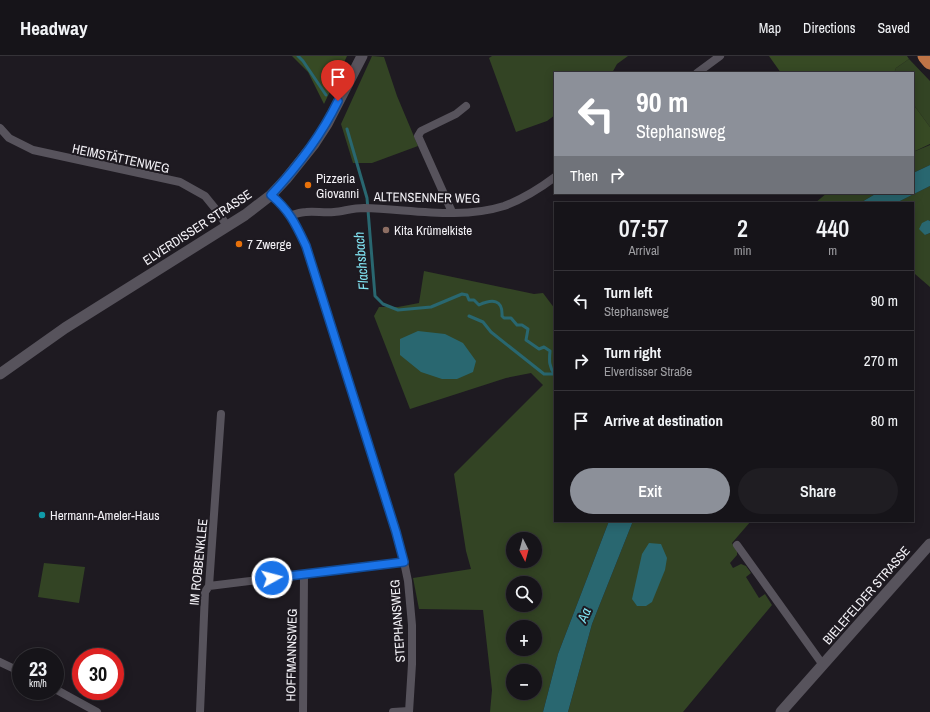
<!DOCTYPE html>
<meta charset="utf-8">
<style>
:root{--surface:#161419;--page:#1f1d22;--text:#f1f3f6;--muted:#9e9ea2;--line:#353338;--accent:#8c9099}
body{margin:0;font-family:"Archivo Narrow",sans-serif;background:var(--page);color:var(--text);height:100vh;display:flex;flex-direction:column;font-size:15px;white-space:nowrap}
*{box-sizing:border-box;margin:0}
p{font-size:13px;color:var(--muted)}
.icon{flex:none;width:22px;height:22px;fill:none;stroke:currentColor;stroke-width:2;stroke-linecap:round;stroke-linejoin:round}
.map{position:relative;flex:1;overflow:hidden}
.details{position:absolute;left:554px;top:146px;width:360px;height:320px;display:flex;flex-direction:column;background:var(--surface);border-radius:0px;box-shadow:0 2px 10px #0003,0 0 0 1px var(--line)}
.details>*{flex:none}
.guide{position:absolute;left:554px;top:16px;width:360px;height:122px;border-radius:0px;box-shadow:0 2px 10px #0003,0 0 0 1px var(--line);background:#8c9099;color:#fff;overflow:hidden}
.needle{width:26px;rotate:174deg}
.controls{position:absolute;left:506px;top:476px;display:grid;gap:8px}
.controls a{display:grid;place-items:center;width:36px;height:36px;border-radius:50%;background:var(--surface);box-shadow:0 2px 10px #0003,0 0 0 1px var(--line);font-size:20px}
.speed{position:absolute;left:12px;top:592px;display:flex;gap:8px;font-size:20px;font-weight:700;text-align:center}
.speed>*{display:grid;place-content:center;width:52px;height:52px;border-radius:50%;background:var(--surface);box-shadow:0 2px 10px #0003,0 0 0 1px var(--line);line-height:1}
.speed small{font-size:10px;font-weight:400}
.speed .limit{border:6px solid #d22;background:#fff;color:#111}
.pin{position:absolute;display:grid;place-items:center;width:34px;height:34px;color:#fff;margin:-41px -17px;border-radius:50% 50% 50% 0;rotate:-45deg;box-shadow:0 0 4px #0007}
.pin .icon{rotate:45deg}
.me{position:absolute;width:44px;margin:-22px;rotate:83deg;stroke-linejoin:round;filter:drop-shadow(0 0 3px #0008)}
.turn{display:flex;align-items:center;gap:14px;height:84px;padding:0 16px;font-size:18px}
.turn .icon{width:52px;height:52px;stroke-width:2.5}
.turn b{display:block;font-size:28px;line-height:34px}
.then{display:flex;align-items:center;height:38px;padding:0 16px;background:#0003;gap:8px;font-size:15px}
.eta{display:flex;justify-content:space-evenly;align-items:center;height:68px;text-align:center}
.eta b{font-size:24px;font-weight:600;line-height:28px}
.button{display:flex;gap:8px;margin-top:auto;padding:8px 16px}
.button a{flex:1;height:46px;border-radius:24px;background:var(--accent);color:#fff;font-size:16px;font-weight:600;line-height:46px;text-align:center}
.button a+a{background:var(--page);color:var(--text)}
ul{padding:0;list-style:none}
li{display:flex;align-items:center;gap:12px;height:60px;padding:0 16px;border-top:1px solid var(--line)}
li div{flex:1}
li b{display:block;font-size:15px}
li em{font-style:normal}
header{display:flex;align-items:center;gap:24px;box-sizing:border-box;height:56px;padding:0 20px;background:var(--surface);border-bottom:1px solid var(--line)}
header strong{font-size:19px}
nav{display:flex;gap:22px;margin-inline-start:auto;font-size:14px}
.map>svg:first-child{display:block}
</style>
<header>
<strong>Headway</strong>
<nav><a>Map</a><a>Directions</a><a>Saved</a></nav>
</header>
<div class="map">
<svg width="930" height="656" viewBox="0 0 930 656">
<rect width="100%" height="100%" fill="#1e1a21"/>
<path fill="#334424" fill-rule="evenodd" d="M372 0 384 1 397 40 418 90 372 107H353L341 68Z
M492 0H628L617 8 612 17H555V59L547 65 516 76 489 2Z
M909 3 930 25V71L913 48V17H894L896 12Z
M930 89V109L913 117V96Z
M930 130V165L928 164 925 179 930 177V231L915 218 913 220V147H896Z
M827 137H877L860 147H815Z
M424 215 534 238 543 237 555 253V465H609L558 598 543 656H490L492 634 483 554 419 553 413 522 471 513 466 495 454 418 543 329 531 317 506 322 410 353 374 260 379 251H398L419 247ZM513 483H535V505H513ZM513 527H535V549H513ZM513 571H535V593H513ZM513 615H535V637H513Z
M633 465H751L732 487 737 495V499L730 507 733 512 741 508 746 510 751 517 746 521 759 542 765 538 772 549 683 656H568L592 568Z
M44 507 85 511 79 547 38 541Z"/>
<path fill="#374a24" d="M292 0H347L324 48 308 16Z
M769 0H907L909 3 896 12 894 17H781Z
M913 48 930 71V88L913 96Z"/>
<path fill="#296770" d="M930 109V130L896 147H860L877 137H913V117Z
M928 164 930 165V177L925 179 919 173 922 167Z
M418 275 445 278 463 287 476 305 473 316 457 323H442L421 316 400 299V283Z
M609 465H633L592 568 568 656H543L558 598Z
M649 487 661 488 667 502 665 514 652 546 646 550H637L632 543 642 498Z"/>
<g fill="none" stroke-linecap="round" stroke-linejoin="round">
<path stroke="#296770" stroke-width="3" d="M298 0 303 5 326 39
M347 73 367 142 375 240 383 248 398 254 431 251 462 238 467 239 469 244H474L479 249C492 243 503 243 502 260L504 262H511L517 269H522L528 273 526 284 539 293 544 291 550 295C549 305 549 311 555 319
M469 260 483 266 491 276 544 318H554"/>
<path stroke="#57535c" stroke-width="8" d="M697 17 720 0
M0 72 9 82 33 94 180 126 205 140 218 156 227 170
M271 139C290 155 296 169 306 190L396 476 404 506 408 525 412 569V608L409 656
M452 156 418 80 421 75 456 58 466 50
M291 159C296 158 301 156 306 156 315 155 324 157 334 156 344 155 353 152 364 152 409 153 460 164 504 150 523 143 539 133 555 121
M737 489 823 609
M209 530 404 506
M0 606 21 616
M55 633 97 656
M200 656 205 536 209 530 221 358
M303 656 304 518
M393 656 409 655"/>
<path stroke="#57535c" stroke-width="11" d="M0 318 65 272 245 159 271 139 286 123 314 88 327 68 362 0
M781 656 930 488"/>
<path stroke="#bf7446" stroke-width="15" d="M925 0 930 6"/>
</g>
<g fill="none" stroke-linecap="round" stroke-linejoin="round">
<defs>
<path id="route" d="M272 522 404 506 396 476 306 190C296 169 290 155 271 139 298 110 321 80 338 45"/>
</defs>
<use href="#route" stroke="#114b97" stroke-width="10"/>
<use href="#route" stroke="#1a73e8" stroke-width="7"/>
</g>
<g fill="#e8710a" stroke="#1e1a21" stroke-width="1.5">
<circle cx="308" cy="129" r="4"/>
<circle cx="239" cy="188" r="4"/>
</g>
<circle fill="#8d6e63" stroke="#1e1a21" stroke-width="1.5" cx="386" cy="174" r="4"/>
<circle fill="#0f9aa8" stroke="#1e1a21" stroke-width="1.5" cx="42" cy="459" r="4"/>
<g text-anchor="middle" stroke-width="4" stroke-linejoin="round" paint-order="stroke">
<g font-size="13" fill="#f3f1f6" stroke="#1e1a21">
<text transform="translate(121 102) rotate(12)" y="5">HEIMSTÄTTENWEG</text>
<text transform="translate(427 141) rotate(1)" y="5">ALTENSENNER WEG</text>
<text transform="translate(197 171) rotate(-33)" y="5">ELVERDISSER STRASSE</text>
<text transform="translate(198 506) rotate(-84)" y="5">IM ROBBENKLEE</text>
<text transform="translate(866 539) rotate(-49)" y="5">BIELEFELDER STRASSE</text>
<text transform="translate(397 565) rotate(-94)" y="5">STEPHANSWEG</text>
<text transform="translate(291 599) rotate(-89)" y="5">HOFFMANNSWEG</text>
</g>
<g font-size="13" fill="#f3f1f6" stroke="#1e1a21" text-anchor="start">
<text x="316" y="127">Pizzeria<tspan x="316" dy="15">Giovanni</tspan></text>
<text x="394" y="179">Kita Krümelkiste</text>
<text x="247" y="193">7 Zwerge</text>
<text x="50" y="464">Hermann-Ameler-Haus</text>
</g>
<g font-size="14" font-style="italic" fill="#80e2f1" stroke="#1e1a21">
<text transform="translate(361 205) rotate(-95)" y="5">Flachsbach</text>
<text transform="translate(584 559) rotate(-67)" y="5">Aa</text>
</g>
</g>
</svg>
<div class="controls">
<a><svg class="needle" viewBox="-14 -14 28 28"><path d="M0-13l5 13h-10z" fill="#e53935"/><path d="M0 13l5-13h-10z" fill="#9e9ea2"/></svg></a>
<a><svg class="icon" aria-label="search" viewBox="0 0 24 24"><circle cx="10" cy="10" r="6"/><path d="M15 15l6 6"/></svg></a>
<a>+</a>
<a>−</a>
</div>
<div class="speed"><div>23<small>km/h</small></div><div class="limit">30</div></div>
<div class="pin" style="left:338px;top:45px;background:#d93025"><svg class="icon" aria-label="arrive" viewBox="0 0 24 24"><path d="M6 21V4h12l-3 4 3 4H6"/></svg></div>
<svg class="me" style="left:272px;top:522px" viewBox="-20 -20 40 40"><circle r="17" fill="#1a73e8" stroke="#fff" stroke-width="3"/><path d="M0-11L8 9 0 5-8 9z" fill="#fff"/></svg>
<div class="guide">
<div class="turn"><svg class="icon" aria-label="left" viewBox="0 0 24 24"><path d="M17 20v-9H6M10 6l-5 5 5 5"/></svg><div><b>90 m</b>Stephansweg</div></div>
<div class="then">Then<svg class="icon" aria-label="right" viewBox="0 0 24 24"><path d="M7 20v-9h11M14 6l5 5-5 5"/></svg></div>
</div>
<section class="details">
<div class="eta">
<div><b>07:57</b><p>Arrival</p></div>
<div><b>2</b><p>min</p></div>
<div><b>440</b><p>m</p></div>
</div>
<ul>
<li><svg class="icon" aria-label="left" viewBox="0 0 24 24"><path d="M17 20v-9H6M10 6l-5 5 5 5"/></svg><div><b>Turn left</b><p>Stephansweg</p></div><em>90 m</em></li>
<li><svg class="icon" aria-label="right" viewBox="0 0 24 24"><path d="M7 20v-9h11M14 6l5 5-5 5"/></svg><div><b>Turn right</b><p>Elverdisser Straße</p></div><em>270 m</em></li>
<li><svg class="icon" aria-label="arrive" viewBox="0 0 24 24"><path d="M6 21V4h12l-3 4 3 4H6"/></svg><div><b>Arrive at destination</b></div><em>80 m</em></li>
</ul>
<div class="button"><a>Exit</a><a>Share</a></div>
</section>
</div>
